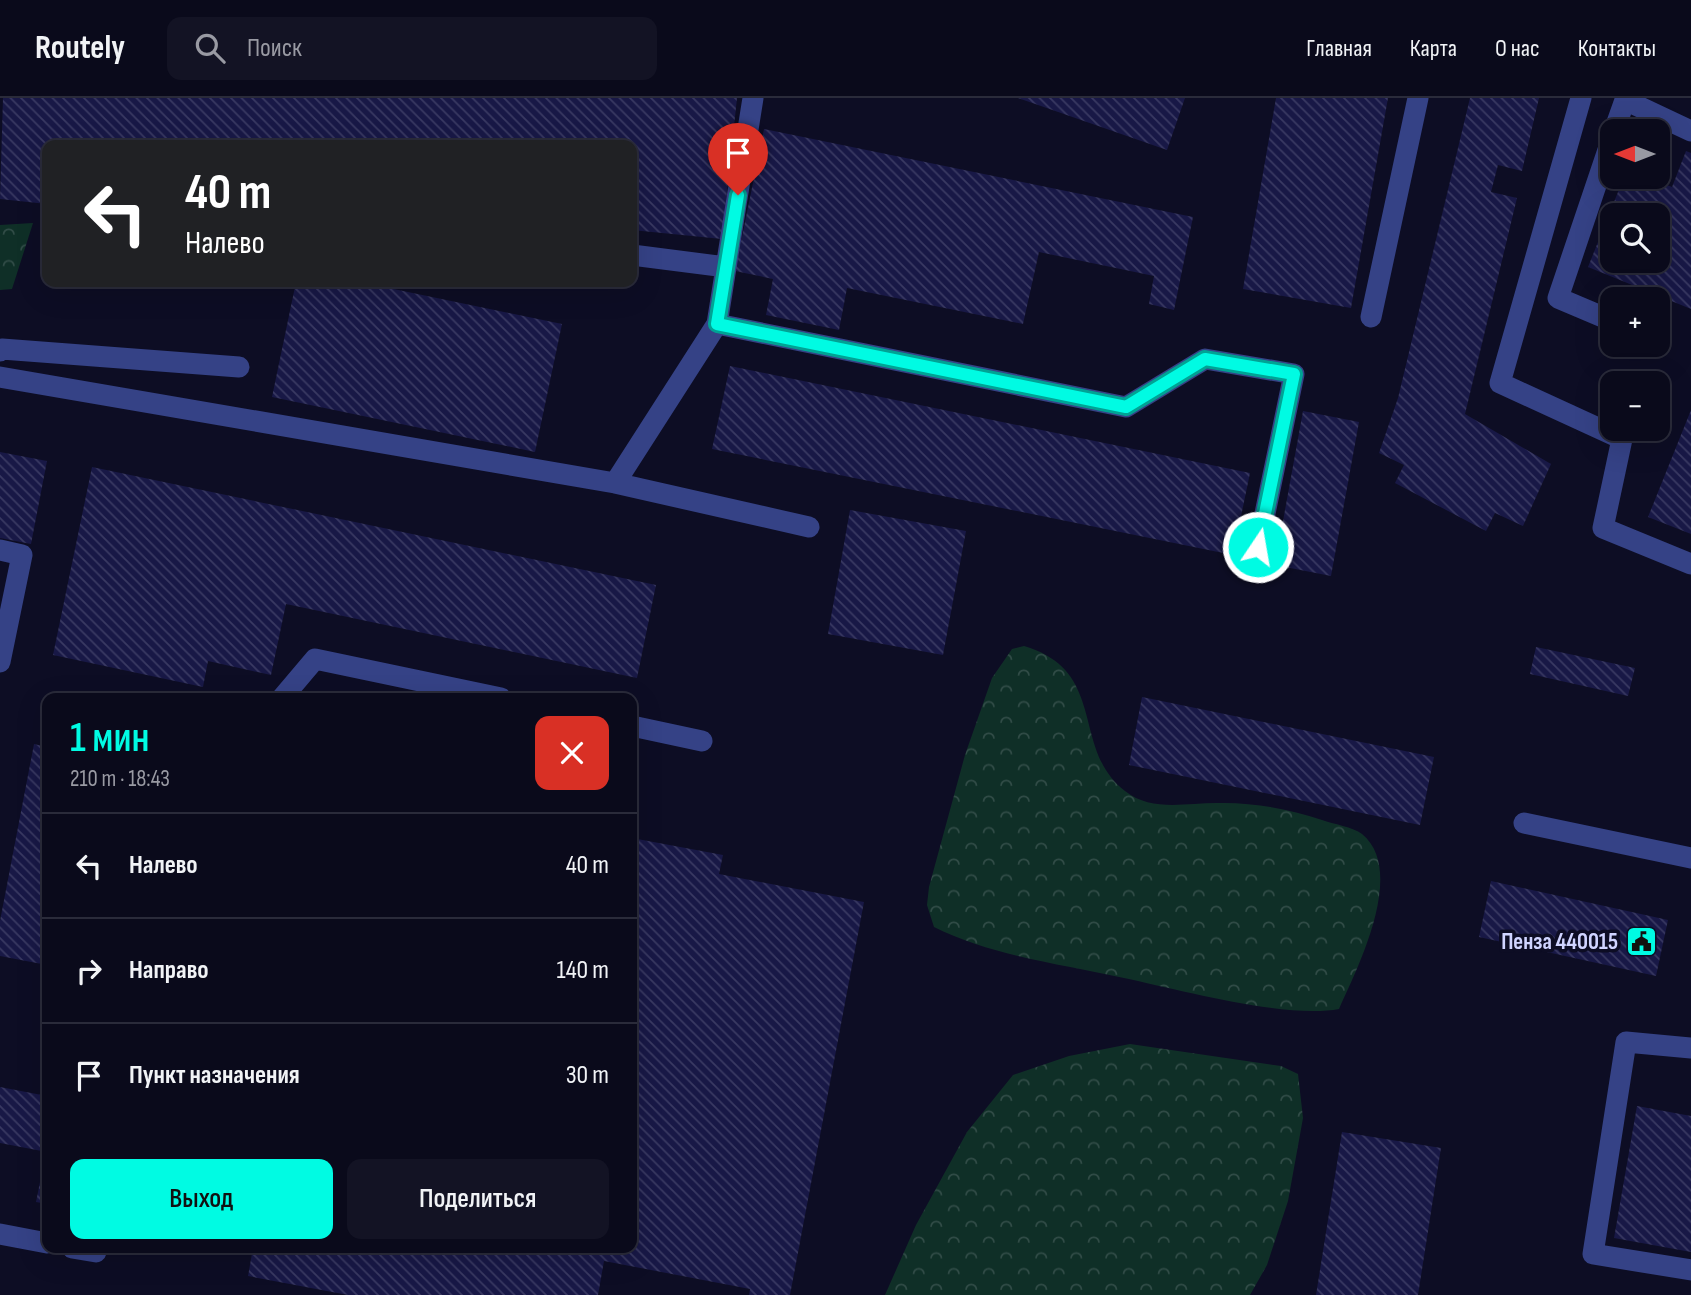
<!DOCTYPE html>
<html lang="ru">
<meta charset="utf-8">
<style>
:root{--surface:#0a0a1b;--page:#131324;--text:#f1f3f6;--muted:#999aa3;--line:#2a2b3a;--accent:#00fbe3}
body{margin:0;font-family:"Sofia Sans Condensed",sans-serif;background:var(--page);color:var(--text);height:100vh;display:flex;flex-direction:column;font-size:26px;white-space:nowrap}
*{box-sizing:border-box;margin:0}
p{font-size:23px;color:var(--muted)}
.icon{flex:none;width:38px;height:38px;fill:none;stroke:currentColor;stroke-width:2;stroke-linecap:round;stroke-linejoin:round}
.map{position:relative;flex:1;overflow:hidden}
.side{position:absolute;left:42px;top:595px;width:595px;height:560px;display:flex;flex-direction:column;background:var(--surface);border-radius:14px;box-shadow:0 7px 28px #0002,0 0 0 2px var(--line)}
.side>*{flex:none}
.top-card{position:absolute;left:42px;top:42px;width:595px;height:147px;border-radius:14px;box-shadow:0 7px 28px #0002,0 0 0 2px var(--line);background:#202124;color:#fff;overflow:hidden}
.needle{width:46px;rotate:270deg}
.fabs{position:absolute;left:1600px;top:21px;display:grid;gap:14px}
.fabs a{display:grid;place-items:center;width:70px;height:70px;border-radius:14px;background:var(--surface);box-shadow:0 7px 28px #0002,0 0 0 2px var(--line);font-size:35px}
.pin{position:absolute;display:grid;place-items:center;width:60px;height:60px;color:#fff;margin:-72px -30px;border-radius:50% 50% 50% 0;rotate:-45deg;box-shadow:0 0 7px #0007}
.pin .icon{rotate:45deg}
.me{position:absolute;width:77px;margin:-38px;rotate:12deg;stroke-linejoin:round;filter:drop-shadow(0 0 5px #0008)}
.turn{display:flex;align-items:center;gap:24px;height:147px;padding:0 28px;font-size:32px}
.turn .icon{width:91px;height:91px;stroke-width:2.5}
.turn b{display:block;font-size:49px;line-height:60px}
.round{display:grid;place-items:center;flex:none;width:74px;height:74px;border-radius:14px;background:var(--page)}
.overview{display:flex;align-items:center;justify-content:space-between;height:119px;padding:0 28px}
h1{font-size:42px;font-weight:600;line-height:52px;color:var(--accent)}
.action{display:flex;gap:14px;margin-top:auto;padding:14px 28px}
.action a{flex:1;height:80px;border-radius:14px;background:var(--accent);color:#111;font-size:28px;font-weight:600;line-height:80px;text-align:center}
.action a+a{background:var(--page);color:var(--text)}
ul{padding:0;list-style:none}
li{display:flex;align-items:center;gap:21px;height:105px;padding:0 28px;border-top:2px solid var(--line)}
li div{flex:1}
li b{display:block;font-size:26px}
li em{font-style:normal}
header{display:flex;align-items:center;gap:42px;box-sizing:border-box;height:98px;padding:0 35px;background:var(--surface);border-bottom:2px solid var(--line)}
header strong{font-size:33px}
nav{display:flex;gap:38px;margin-inline-start:auto;font-size:24px}
.search{width:490px;height:63px;background:var(--page);display:flex;align-items:center;gap:18px;box-sizing:border-box;padding:0 24px;border-radius:14px;color:var(--muted);font-size:26px}
.map>svg:first-child{display:block}
</style>
<header>
<strong>Routely</strong>
<div class="search"><svg class="icon" aria-label="search" viewBox="0 0 24 24"><circle cx="10" cy="10" r="6"/><path d="M15 15l6 6"/></svg>Поиск</div>
<nav><a>Главная</a><a>Карта</a><a>О нас</a><a>Контакты</a></nav>
</header>
<div class="map">
<svg width="1691" height="1197" viewBox="0 0 1691 1197">
<defs>
<pattern id="forest-crowns" width="20" height="18" patternUnits="userSpaceOnUse" patternTransform="scale(1.75)"><rect width="20" height="18" fill="#0f2f27"/><path d="M2 6a3 3 0 1 1 6 0M12 15a3 3 0 1 1 6 0" fill="none" stroke="#314c47"/></pattern>
<pattern id="building-back-hatch" width="6" height="6" patternUnits="userSpaceOnUse" patternTransform="scale(1.75)"><rect width="6" height="6" fill="#181846"/><path d="M-1 5l2 2M0 0l6 6M5-1l2 2" fill="none" stroke="#393962"/></pattern>
</defs>
<rect width="100%" height="100%" fill="#0d0d24"/>
<path fill="url(#forest-crowns)" d="M33 125 12 191 0 192V127Z
M1024 548C1109 573 1070 651 1125 693 1151 714 1185 705 1217 705 1253 704 1288 711 1322 722 1333 726 1353 729 1362 736 1407 773 1357 871 1339 911 1286 921 1181 892 1124 880 1061 866 992 858 934 829L927 807 929 789 965 657 992 580 1012 551Z
M1130 946 1281 968 1298 976 1303 1020 1288 1103 1267 1167 1250 1197H885L916 1127 967 1034 1013 977 1069 958Z"/>
<path fill="url(#building-back-hatch)" fill-rule="evenodd" d="M3 0H737L722 141 632 132V47H47V106L0 101Z
M1018 0H1185L1167 52Z
M1276 0H1388L1351 210 1243 191Z
M1470 0H1539L1522 73 1498 67 1491 94 1517 100 1465 316 1551 366 1523 428 1495 415 1486 433 1395 385 1404 367 1379 355 1398 300Z
M764 31 1193 119 1174 212 1149 206 1154 178 1039 154 1023 226 847 190 839 232 766 217 773 181 735 173Z
M1686 53 1691 55V211L1588 169 1624 79H1647L1672 89ZM1612 117H1657V163H1612Z
M296 184H360L562 226 535 354 272 299Z
M730 268 1250 375 1233 457 712 351Z
M1691 312V436L1648 419Z
M1303 313 1359 324 1331 478 1275 467Z
M0 354 47 363 31 446 0 440Z
M92 369 656 487 637 580 286 506 271 577 208 563 203 589 53 557Z
M850 412 966 433 943 557 828 536Z
M1536 549 1635 570 1628 598 1530 576Z
M1142 599 1434 659 1420 727 1129 667Z
M34 646 47 649V867L0 858V823Z
M632 740 723 757 719 776 864 804 790 1197H749L750 1191 604 1163 598 1197H348L248 1178 253 1150H632Z
M1491 783 1668 822 1656 878 1479 839Z
M0 989 47 998V1054L0 1045Z
M1637 1008 1691 1018V1154L1614 1140Z
M1342 1034 1441 1050 1418 1197H1316Z
M40 1084 47 1085V1106L36 1104Z"/>
<g fill="none" stroke-linecap="round" stroke-linejoin="round">
<path stroke="#354286" stroke-width="21" d="M753 0 717 226 1126 309 1205 261 1294 276 1258 449
M1581 0 1500 285 1622 341 1603 430 1691 466
M1614 33 1625 2 1691 33
M632 157 726 169
M1371 219 1418 0
M1610 222 1558 200 1612 40
M717 226 615 385 809 429
M0 253 2 251 239 269
M0 279 615 385
M0 452 22 457 0 564
M282 600 315 561 501 600
M632 628 702 643
M1524 725 1691 760
M1691 950 1626 944 1593 1156 1691 1172
M0 1136 47 1145
M72 1150 96 1154 97 1150"/>
</g>
<g fill="none" stroke-linecap="round" stroke-linejoin="round">
<defs>
<path id="route" d="M738 97 717 226 1126 309 1205 261 1294 276 1258 449"/>
</defs>
<use href="#route" stroke="#00a394" stroke-width="18"/>
<use href="#route" stroke="#00fbe3" stroke-width="12"/>
</g>
<defs>
<symbol id="civic-square" viewBox="-11 -11 22 22"><rect x="-9" y="-9" width="18" height="18" rx="4" fill="#00fbe3" stroke="#0d0d24"/><path d="M-.6-6.5H3V-4.5H.6V-3L4-1V1h2V6H-6V1h2V-1L-.6-3ZM-1.2 2.5V6h2.4V2.5Z" fill="#111"/></symbol>
</defs>
<g fill-rule="evenodd">
<use href="#civic-square" x="1624" y="826" width="35" height="35"/>
</g>
<g text-anchor="middle" stroke-width="7" stroke-linejoin="round" paint-order="stroke">
<g font-size="23" font-weight="bold" fill="#d0d4ff" stroke="#0d0d24" text-anchor="end">
<text x="1618" y="851">Пенза 440015</text>
</g>
</g>
</svg>
<div class="fabs">
<a><svg class="needle" viewBox="-14 -14 28 28"><path d="M0-13l5 13h-10z" fill="#e53935"/><path d="M0 13l5-13h-10z" fill="#999aa3"/></svg></a>
<a><svg class="icon" aria-label="search" viewBox="0 0 24 24"><circle cx="10" cy="10" r="6"/><path d="M15 15l6 6"/></svg></a>
<a>+</a>
<a>−</a>
</div>
<div class="pin" style="left:738px;top:97px;background:#d93025"><svg class="icon" aria-label="arrive" viewBox="0 0 24 24"><path d="M6 21V4h12l-3 4 3 4H6"/></svg></div>
<svg class="me" style="left:1258px;top:449px" viewBox="-20 -20 40 40"><circle r="17" fill="#00fbe3" stroke="#fff" stroke-width="3"/><path d="M0-11L8 9 0 5-8 9z" fill="#fff"/></svg>
<div class="top-card">
<div class="turn"><svg class="icon" aria-label="left" viewBox="0 0 24 24"><path d="M17 20v-9H6M10 6l-5 5 5 5"/></svg><div><b>40 m</b>Налево</div></div>
</div>
<section class="side">
<div class="overview"><div><h1>1 мин</h1><p>210 m · 18:43</p></div><a class="round" style="background:#d93025;color:#fff"><svg class="icon" aria-label="close" viewBox="0 0 24 24"><path d="M6 6l12 12M18 6L6 18"/></svg></a></div>
<ul>
<li><svg class="icon" aria-label="left" viewBox="0 0 24 24"><path d="M17 20v-9H6M10 6l-5 5 5 5"/></svg><div><b>Налево</b></div><em>40 m</em></li>
<li><svg class="icon" aria-label="right" viewBox="0 0 24 24"><path d="M7 20v-9h11M14 6l5 5-5 5"/></svg><div><b>Направо</b></div><em>140 m</em></li>
<li><svg class="icon" aria-label="arrive" viewBox="0 0 24 24"><path d="M6 21V4h12l-3 4 3 4H6"/></svg><div><b>Пункт назначения</b></div><em>30 m</em></li>
</ul>
<div class="action"><a>Выход</a><a>Поделиться</a></div>
</section>
</div>
